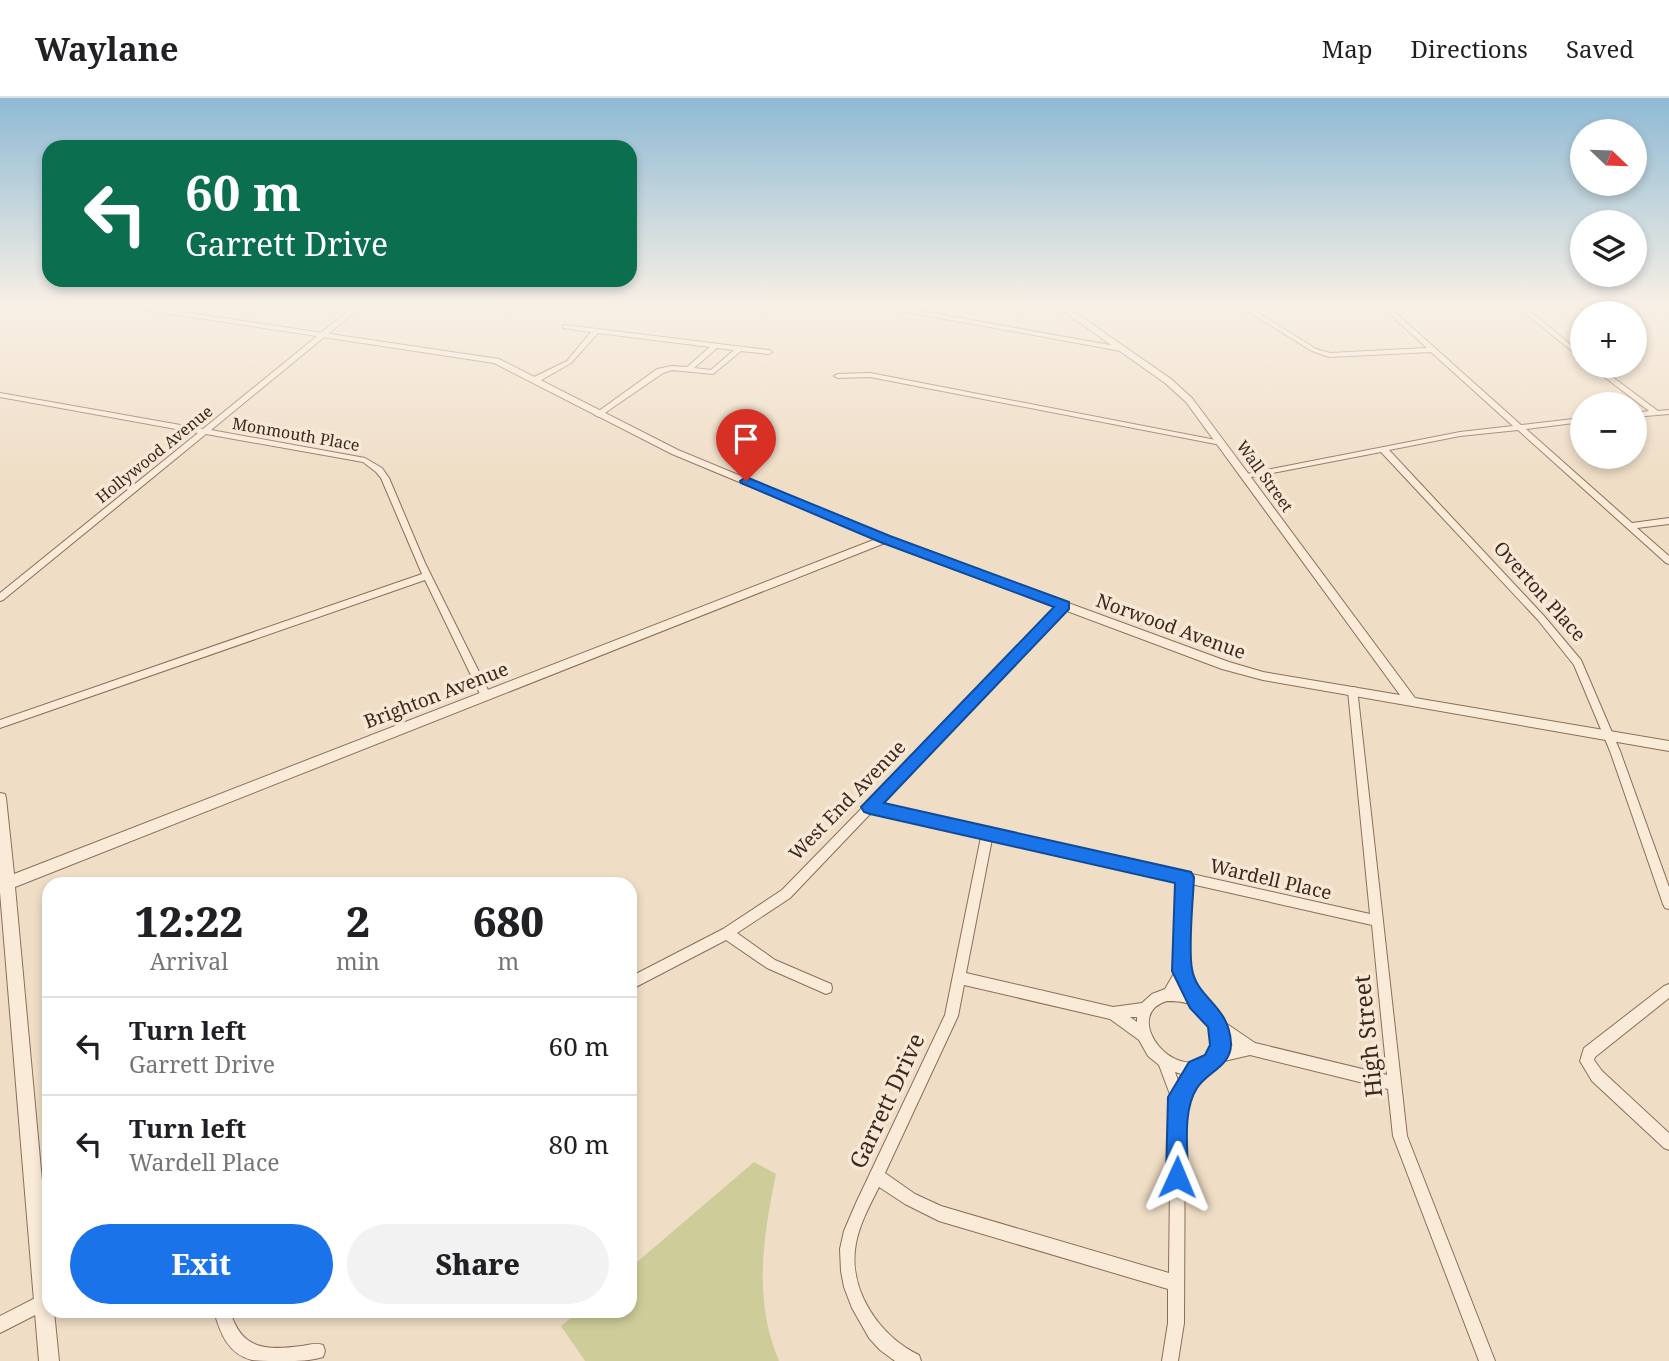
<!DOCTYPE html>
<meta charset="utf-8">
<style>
:root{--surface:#fff;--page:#f2f2f2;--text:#202124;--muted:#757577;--line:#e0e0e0;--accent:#1a73e8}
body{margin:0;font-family:"Noto Serif",serif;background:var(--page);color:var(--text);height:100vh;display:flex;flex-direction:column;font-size:26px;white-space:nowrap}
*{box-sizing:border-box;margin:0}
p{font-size:23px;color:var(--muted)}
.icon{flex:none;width:38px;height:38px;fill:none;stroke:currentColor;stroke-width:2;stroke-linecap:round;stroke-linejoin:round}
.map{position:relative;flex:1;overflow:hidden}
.panel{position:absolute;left:42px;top:779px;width:595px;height:441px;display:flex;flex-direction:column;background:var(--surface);border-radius:21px;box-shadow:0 4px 10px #0003}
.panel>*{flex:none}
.guide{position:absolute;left:42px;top:42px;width:595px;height:147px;border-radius:21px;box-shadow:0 4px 10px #0003;background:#0b6e4f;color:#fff;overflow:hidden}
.needle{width:46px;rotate:113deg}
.controls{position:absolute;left:1570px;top:21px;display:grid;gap:14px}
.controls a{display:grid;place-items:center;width:77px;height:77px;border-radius:50%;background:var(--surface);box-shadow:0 4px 10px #0003;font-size:35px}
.pin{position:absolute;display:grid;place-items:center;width:60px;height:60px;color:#fff;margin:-72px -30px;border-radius:50% 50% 50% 0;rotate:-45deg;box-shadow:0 0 7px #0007}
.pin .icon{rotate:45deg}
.me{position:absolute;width:77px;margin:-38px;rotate:1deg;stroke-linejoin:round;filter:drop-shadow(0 0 5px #0008)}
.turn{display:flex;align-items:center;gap:24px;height:147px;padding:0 28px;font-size:32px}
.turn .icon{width:91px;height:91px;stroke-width:2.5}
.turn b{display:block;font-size:49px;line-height:60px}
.eta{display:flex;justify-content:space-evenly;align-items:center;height:119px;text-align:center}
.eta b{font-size:42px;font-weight:800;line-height:49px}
.primary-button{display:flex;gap:14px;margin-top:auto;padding:14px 28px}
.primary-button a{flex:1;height:80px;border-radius:42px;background:var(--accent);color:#fff;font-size:28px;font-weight:800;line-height:80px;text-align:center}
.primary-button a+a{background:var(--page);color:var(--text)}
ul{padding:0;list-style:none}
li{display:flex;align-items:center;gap:21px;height:98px;padding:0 28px;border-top:2px solid var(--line)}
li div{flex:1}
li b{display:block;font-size:26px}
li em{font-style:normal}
header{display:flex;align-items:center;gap:42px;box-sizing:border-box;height:98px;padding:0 35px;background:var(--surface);border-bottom:2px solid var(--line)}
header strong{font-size:33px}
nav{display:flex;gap:38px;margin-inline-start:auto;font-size:24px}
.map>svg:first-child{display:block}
</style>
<header>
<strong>Waylane</strong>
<nav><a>Map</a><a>Directions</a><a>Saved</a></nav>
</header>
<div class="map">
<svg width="1669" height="1263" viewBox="0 0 1669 1263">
<rect width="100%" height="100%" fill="#efddc5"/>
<path fill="#cecd99" d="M754 1064 776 1076C763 1140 753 1201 779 1263H585L561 1228 580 1213H630V1170Z"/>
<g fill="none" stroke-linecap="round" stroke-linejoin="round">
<defs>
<path id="minor" d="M179 208H187L175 217H171V215Z
M354 208H362L211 332 365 360 382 370 389 380 425 465 491 598 490 601H482L481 598 425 482 0 630V622L422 476 381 380 376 374 363 364 206 336 3 502 0 503V495L198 335 0 299V295L203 331Z
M1239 208H1247L1316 251 1330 255 1427 250 1381 208H1388L1521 327 1582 320V324L1526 331 1632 425 1669 420V426L1637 430 1669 458V466L1666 465 1518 332 1460 338 1389 352 1544 518 1581 562 1620 653 1669 789V811L1665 810 1663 806 1610 653 1574 567 1538 522 1381 354 1246 380 1242 378 1246 376 1460 334 1513 328 1431 254 1329 259 1312 253Z
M1516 208H1524L1582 256V261Z
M1663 208H1669V210L1663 211Z
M904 210 1121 249 1124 251 1121 253 902 213V211Z
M565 227 769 252 772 254 769 256 741 253 713 276 672 272 663 275 599 319 595 317 596 315 657 271 672 268 687 269 710 249 598 235 571 265 538 284H532V280L567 263 591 234 563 230V228ZM717 250 734 252 711 272 694 270Z
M1590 268H1598L1658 313 1669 312V316L1634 319V315L1649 313Z
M870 275 1221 343 1225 345 1221 347 870 279 838 280 834 278 838 276Z
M1064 505 1067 506 1069 508 1067 510 880 706 1370 816 1348 593 1353 589 1357 590 1407 1038 1495 1263H1479L1393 1038 1388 991 1250 957 1220 964 1217 969 1202 976 1185 1001 1184 1225 1178 1263H1162L1168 1225V1191L939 1123 905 1106 879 1089C870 1107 860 1125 856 1145 847 1191 879 1238 919 1257L921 1263H895L880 1252 869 1240 852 1210 844 1189 841 1173 840 1151 844 1133 856 1105 945 917 981 739 872 714 790 800 737 835 775 862 831 886 832 890 831 894 826 896 767 870 726 842 630 892V879L723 831 782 792 1061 506ZM992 741 1179 784 1176 872 1165 891 1152 896 1142 905 1113 909 966 875ZM1191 786 1372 827 1387 977 1255 945 1224 924 1202 900 1188 873ZM964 887 1110 921 1139 942 1148 958 1159 967 1171 999 1169 1175 941 1108 915 1096 885 1075 958 918ZM1167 903C1174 903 1182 903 1189 906 1196 910 1207 922 1211 930 1216 941 1213 959 1201 963 1164 975 1125 915 1167 903ZM1130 919H1137V924ZM1226 942 1233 947 1226 949ZM1175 974 1185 977 1179 985Z
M1669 886V900L1595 959 1594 962 1602 973 1669 1035V1052L1664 1050 1592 983 1580 963 1584 950 1664 888Z
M49 1193V1210L0 1235V1218Z
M214 1213H230C241 1251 265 1253 301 1248 309 1247 315 1244 323 1247L325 1253 323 1259C310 1263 298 1263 285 1263 275 1263 262 1263 252 1262 228 1256 220 1235 214 1213Z"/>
<path id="tertiary" d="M119 208H141L499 261 678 352 889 439 1229 564 1263 574 1400 597 1186 304 1165 285 1056 208H1066L1171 281 1192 300 1415 600 1669 643V653L1263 582 1222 571 885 445 15 789 49 1159V1213H54L59 1263H39L0 794V695L5 696 6 700 14 776 876 441 672 356 494 265Z"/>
</defs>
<use href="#minor" stroke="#8b6e5a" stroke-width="2"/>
<use href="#tertiary" stroke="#8b6e5a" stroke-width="2"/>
<use href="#minor" fill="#faebd9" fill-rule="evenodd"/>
<use href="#tertiary" fill="#faebd9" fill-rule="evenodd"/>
</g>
<linearGradient id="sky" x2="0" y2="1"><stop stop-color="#8ebad4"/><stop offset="0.54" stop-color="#f8f0e5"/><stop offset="1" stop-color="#f8f0e5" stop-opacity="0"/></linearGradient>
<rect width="1669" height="385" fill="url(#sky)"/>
<path fill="#1a73e8" stroke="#114b97" stroke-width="2" d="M746 379 890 438 1069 504V511L884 705 1191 774 1194 779C1193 804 1188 849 1192 871 1197 901 1229 907 1231 945 1232 968 1207 974 1197 990 1182 1013 1188 1051 1188 1079L1185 1087 1177 1090 1169 1087 1166 1079 1168 999 1189 964 1205 957 1210 947 1208 929 1190 910 1172 873 1175 785 870 716 864 714 861 709 1054 509 880 444 741 385 740 383Z"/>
<g text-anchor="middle" stroke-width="7" stroke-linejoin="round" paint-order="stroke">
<g font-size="16" fill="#3b281f" stroke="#f7e8d5">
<text transform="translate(296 336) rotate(10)" y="6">Monmouth Place</text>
<text transform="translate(154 356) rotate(-39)" y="6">Hollywood Avenue</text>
<text transform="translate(1265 378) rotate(54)" y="6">Wall Street</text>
</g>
<g font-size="19" fill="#3b281f" stroke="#f7e8d5">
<text transform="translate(1540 493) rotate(48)" y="7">Overton Place</text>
<text transform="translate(1171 528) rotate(20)" y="7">Norwood Avenue</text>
<text transform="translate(436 597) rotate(-21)" y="7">Brighton Avenue</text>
<text transform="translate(847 702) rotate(-46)" y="7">West End Avenue</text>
<text transform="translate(1271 781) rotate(13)" y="7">Wardell Place</text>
</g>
<g font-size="23" fill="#3b281f" stroke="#f7e8d5">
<text transform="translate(1368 938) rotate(-96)" y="8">High Street</text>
<text transform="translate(887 1003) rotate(-65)" y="8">Garrett Drive</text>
</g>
</g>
</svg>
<div class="controls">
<a><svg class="needle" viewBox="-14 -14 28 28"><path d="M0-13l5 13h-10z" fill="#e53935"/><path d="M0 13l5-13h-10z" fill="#757577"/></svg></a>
<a><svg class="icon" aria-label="layers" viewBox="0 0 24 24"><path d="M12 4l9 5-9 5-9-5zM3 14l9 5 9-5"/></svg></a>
<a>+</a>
<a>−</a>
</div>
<div class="pin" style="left:746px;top:383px;background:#d93025"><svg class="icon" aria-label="arrive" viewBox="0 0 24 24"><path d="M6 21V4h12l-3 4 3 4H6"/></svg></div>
<svg class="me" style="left:1177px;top:1079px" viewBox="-20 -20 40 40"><path d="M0-17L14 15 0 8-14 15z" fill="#1a73e8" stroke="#fff" stroke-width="4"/></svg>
<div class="guide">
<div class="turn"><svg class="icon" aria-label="left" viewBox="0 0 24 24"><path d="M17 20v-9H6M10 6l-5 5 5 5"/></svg><div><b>60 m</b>Garrett Drive</div></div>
</div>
<section class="panel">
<div class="eta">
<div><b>12:22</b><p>Arrival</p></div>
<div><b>2</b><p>min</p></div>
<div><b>680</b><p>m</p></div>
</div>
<ul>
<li><svg class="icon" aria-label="left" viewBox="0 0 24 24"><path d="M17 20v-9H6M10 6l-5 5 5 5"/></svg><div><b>Turn left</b><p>Garrett Drive</p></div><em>60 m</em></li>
<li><svg class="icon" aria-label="left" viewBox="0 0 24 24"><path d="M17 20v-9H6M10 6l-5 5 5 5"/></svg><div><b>Turn left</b><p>Wardell Place</p></div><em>80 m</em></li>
</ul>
<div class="primary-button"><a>Exit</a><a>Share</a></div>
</section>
</div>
